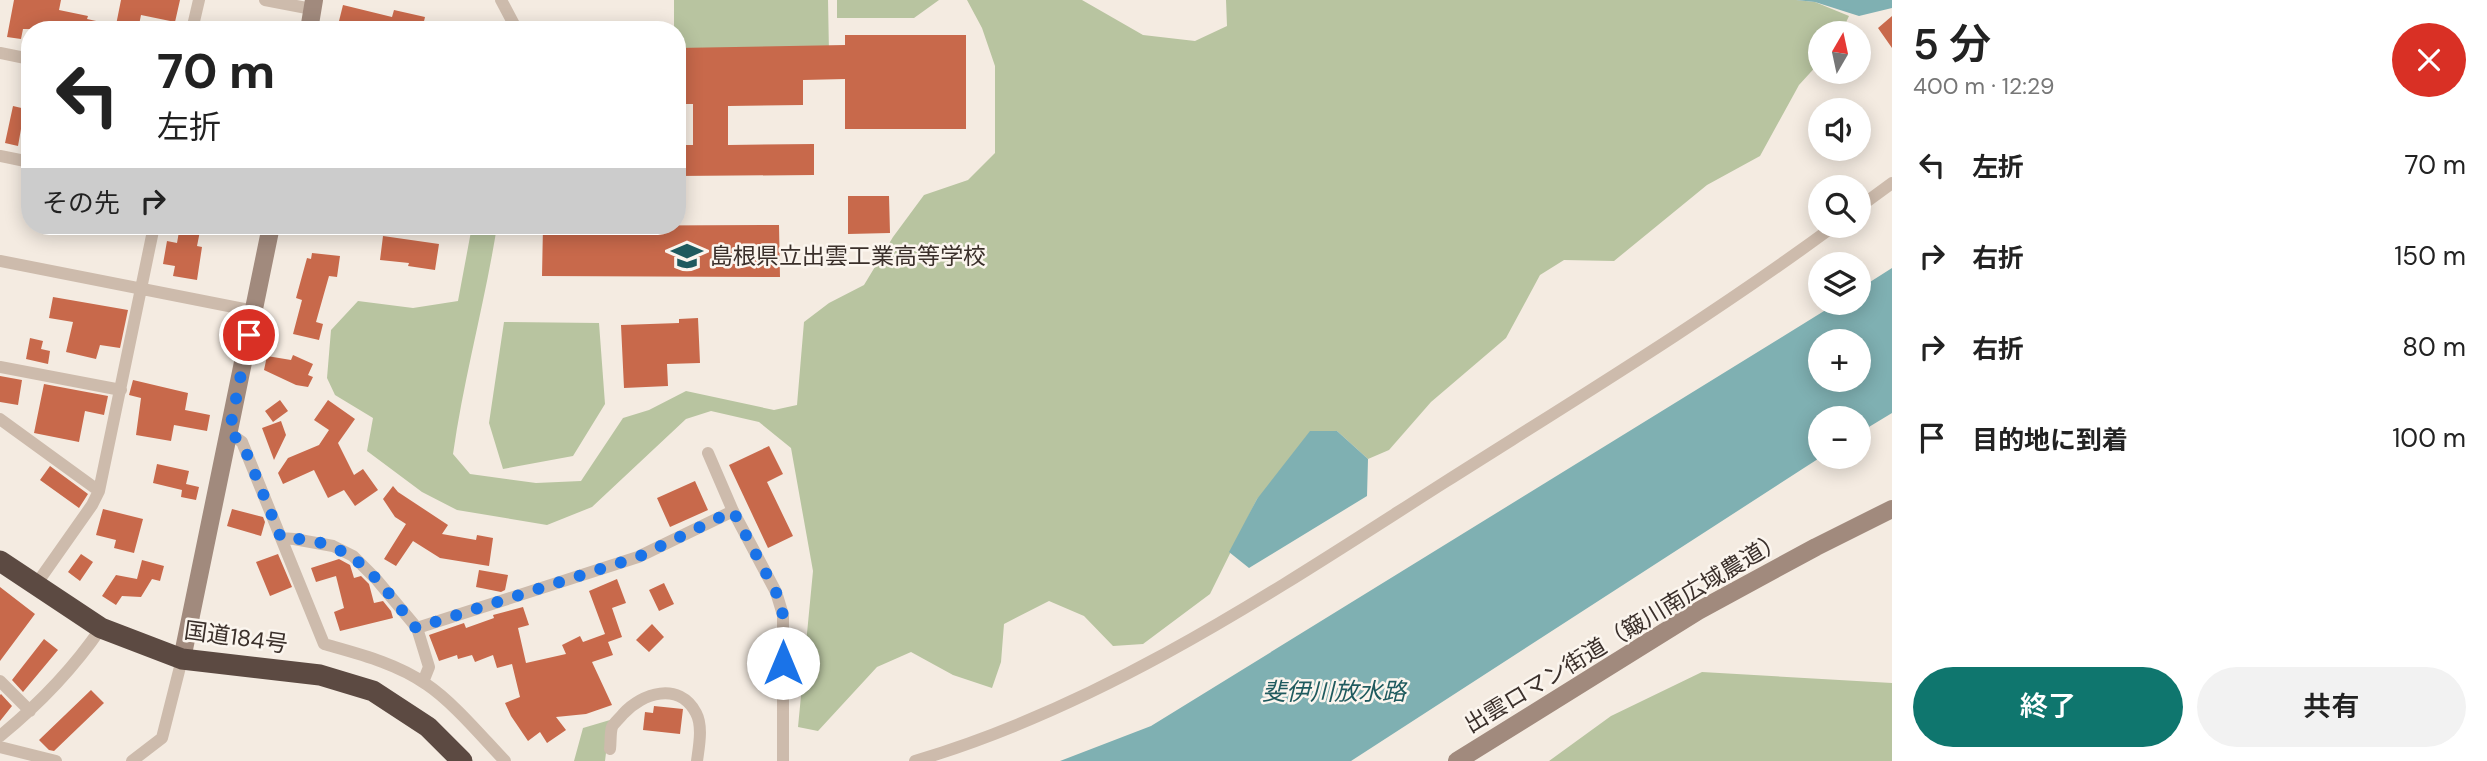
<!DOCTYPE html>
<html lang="ja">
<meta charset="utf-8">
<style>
:root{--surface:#fff;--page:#f2f2f2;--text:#222;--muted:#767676;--accent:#0f766e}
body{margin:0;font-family:"DM Sans","Noto Sans JP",sans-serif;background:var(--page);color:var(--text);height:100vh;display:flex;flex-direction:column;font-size:26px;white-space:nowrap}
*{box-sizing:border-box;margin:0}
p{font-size:23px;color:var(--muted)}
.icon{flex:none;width:38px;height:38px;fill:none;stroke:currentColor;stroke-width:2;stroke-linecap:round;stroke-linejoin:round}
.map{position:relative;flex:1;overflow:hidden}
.panel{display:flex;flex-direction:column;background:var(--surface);width:595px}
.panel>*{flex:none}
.banner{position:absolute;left:21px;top:21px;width:665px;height:214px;border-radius:28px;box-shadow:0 4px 18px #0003;background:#fff;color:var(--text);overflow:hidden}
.needle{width:46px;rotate:9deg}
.controls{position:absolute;left:1808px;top:21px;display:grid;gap:14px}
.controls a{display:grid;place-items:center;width:63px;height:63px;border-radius:50%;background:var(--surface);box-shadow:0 4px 18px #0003;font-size:35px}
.pin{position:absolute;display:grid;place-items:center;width:60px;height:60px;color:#fff;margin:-30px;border:4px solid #fff;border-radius:50%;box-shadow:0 2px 7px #0007}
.me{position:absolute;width:77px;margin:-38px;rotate:0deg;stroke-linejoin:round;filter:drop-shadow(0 0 5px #0008)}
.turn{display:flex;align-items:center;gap:24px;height:147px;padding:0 21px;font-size:32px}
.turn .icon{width:91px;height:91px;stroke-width:2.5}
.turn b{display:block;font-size:49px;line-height:60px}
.then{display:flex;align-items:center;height:66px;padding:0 21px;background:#0003;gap:14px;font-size:26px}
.round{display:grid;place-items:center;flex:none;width:74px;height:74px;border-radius:37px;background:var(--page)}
.head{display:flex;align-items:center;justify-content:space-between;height:119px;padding:0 21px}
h1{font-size:42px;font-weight:600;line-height:52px}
.primary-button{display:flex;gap:14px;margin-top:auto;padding:14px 21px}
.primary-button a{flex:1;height:80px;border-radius:42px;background:var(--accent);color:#fff;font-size:28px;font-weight:600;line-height:80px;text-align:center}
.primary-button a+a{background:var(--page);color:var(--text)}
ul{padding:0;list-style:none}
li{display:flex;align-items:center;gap:21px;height:91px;padding:0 21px}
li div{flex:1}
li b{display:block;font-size:26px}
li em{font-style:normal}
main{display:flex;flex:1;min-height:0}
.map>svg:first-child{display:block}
</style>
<main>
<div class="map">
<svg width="1892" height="761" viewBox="0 0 1892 761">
<rect width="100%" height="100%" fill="#f4ebe1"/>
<path fill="#b8c4a0" d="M674 0H828L829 53 677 54V30H674Z
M837 0H939L914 18H837Z
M967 0H1082L1143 35 1195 41 1227 26 1226 0H1796L1815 2 1849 16 1841 33H1820V62L1799 85 1760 156 1707 185 1614 261 1564 260 1540 275 1506 338 1431 402 1389 450 1368 459 1337 431 1257 499 1210 594 1143 644 1113 646 1084 616 1049 601 1004 624 1001 662 992 688 953 675 911 652 877 667 818 731 798 727 813 571 791 448 759 422 711 411 686 419 592 507 547 525 457 510 422 492 367 451 373 418 335 395 327 378 331 330 358 301 413 308 458 301 472 226H497C485 302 464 377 453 454L470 474 536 483 581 481 623 418 649 410 686 391 774 410 797 405 804 322 829 303 864 285 893 237 924 195 968 180 995 153V66L982 28Z
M504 322 599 323 605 404 573 456 503 469 489 423Z
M1702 672 1892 683V761H1549L1611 716Z
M610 720 605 761H574L583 728Z"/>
<path fill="#7fb0b2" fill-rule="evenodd" d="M1796 0H1892V8L1859 16 1815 2Z
M1892 268V413L1859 433 1858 418H1820L1821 457 1351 761H1060L1151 726 1837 303H1858L1859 289ZM1820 341H1858V380H1820Z
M1310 431H1337L1368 459 1367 496 1249 568 1229 552 1257 499Z"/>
<path fill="#c8694b" d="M14 0H61L59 10 88 16 87 19 110 24V30L23 29 21 39 7 37Z
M121 0H180L175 22 141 15 138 30H115Z
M343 5 392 17 394 10 425 17 422 30H357L338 25Z
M1892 16V48L1878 28Z
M845 35H966V129H845V79L803 80V105L728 106V145L814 144V175L677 176V145H693V104H677V48L845 45Z
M13 106 30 110V131L21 129 18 146 5 143Z
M848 196H889L890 233 848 234Z
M779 225 780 277 542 276 543 226Z
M180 226H201L197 246 202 247 197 280 173 276 175 266 163 264 167 241 177 243Z
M383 236 439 244 435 270 408 266 409 263 380 260Z
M312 253 340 256 337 277 329 276 316 322 323 324 319 340 293 334 302 300 296 298 307 258 311 259Z
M53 297 128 310 120 348 100 345 96 359 66 352 73 322 49 318Z
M698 318 700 363 667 364 668 386 624 388 621 325 679 323V319Z
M30 338 43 341 41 349 50 351 48 364 26 359Z
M293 355 313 364 308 375 313 377 308 387 296 385 264 370 267 356 291 360Z
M0 376 22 380 18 405 0 402Z
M133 380 188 393 185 410 210 415 207 431 174 425 171 441 136 435 141 398 129 395Z
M44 384 108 396 104 415 85 411 79 442 34 433Z
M280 400 288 411 273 422 265 411Z
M328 400 355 419 338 443 354 475 363 469 378 490 355 506 344 490 328 498 314 470 283 484 278 473 288 458 319 445 329 430 314 420Z
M281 421 286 435 274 460 262 428Z
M769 446 783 474 767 482 793 536 768 548 729 465Z
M157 464 189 471 186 484 199 487 196 500 181 497 182 490 153 483Z
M50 466 88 494 79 508 40 480Z
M695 481 708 510 670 527 657 498Z
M393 486 398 492 448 525 442 534 476 540 477 535 493 538 489 566 440 558 413 541 396 566 384 559 406 524 395 517 383 499Z
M103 509 143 519 134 553 114 548 116 540 96 535Z
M232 509 263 517 265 522 261 536 227 526Z
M81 554 93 562 80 581 68 572Z
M278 554 292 587 270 596 256 562Z
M339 559 350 565 354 578 361 576 369 584 374 603 383 601 391 611 393 618 340 631 334 612 344 608 336 576 316 582 311 568Z
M142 560 164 566 160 581 152 579 141 597 122 596 116 605 102 596 116 575 137 579Z
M479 570 508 575 505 590 501 592 476 587Z
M617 579 626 603 612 608 622 637 608 642 613 655 592 662 612 705 586 714 556 717 566 730 547 743 540 732 528 741 511 716 505 703 520 697 512 664 497 668 493 655 475 662 472 655 458 659 457 655 439 661 429 635 464 623 466 628 494 618 493 615 523 607 529 625 518 628 526 663 566 654 562 645 580 636 583 642 605 634 589 591Z
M664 583 674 604 659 611 649 590Z
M0 587 35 614 0 661Z
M652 624 664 637 649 652 636 640Z
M44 639 58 650 23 692 12 680Z
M91 690 104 703 54 751 49 750 39 740Z
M1 694 12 706 0 721V695Z
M654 706 683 709 680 734 643 730 645 712 653 713Z"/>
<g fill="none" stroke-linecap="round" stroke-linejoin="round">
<path stroke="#cdbbac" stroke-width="12" d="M265 0 312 9
M501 0 517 30
M192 30 199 0
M0 53 30 59
M0 156 30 162
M1858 208 1892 183
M0 261 254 311
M0 367 121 390
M0 419 99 491
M229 433 242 442 324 644C359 654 396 663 426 684 453 702 482 737 505 761
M708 453 733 511 776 592 783 615V761
M281 538 294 539 333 546 353 556 376 579 417 628 429 667 423 682
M35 586 92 505 99 491 154 226
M417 628 638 557 733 511
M0 681 30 711
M0 736C38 705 73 669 101 628
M0 747 56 761
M610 749C611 742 610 733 612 727 614 723 620 718 623 714 642 693 679 681 696 713 703 726 699 746 697 761
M132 761 162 738 182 659
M915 761C1108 704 1277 589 1445 482 1576 399 1709 318 1834 226"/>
<path stroke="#a18a7d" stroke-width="18" d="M309 30 314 0
M182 659 271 226
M1457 761 1698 611 1816 547 1892 509"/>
<path stroke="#5c4a42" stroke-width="21" d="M0 561 101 628 182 659 320 675 373 691 428 727 462 761"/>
</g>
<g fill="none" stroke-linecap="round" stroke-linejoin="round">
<path stroke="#1a73e8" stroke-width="12" stroke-dasharray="0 21.6" d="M249 335 229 433 242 442 281 538C354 538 375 577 416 628L638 557 733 511 776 592 783 615V663"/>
</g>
<defs>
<symbol id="school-bare" viewBox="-9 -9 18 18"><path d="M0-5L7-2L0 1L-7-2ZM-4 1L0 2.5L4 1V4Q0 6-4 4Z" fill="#1f5a5e" stroke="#fbf5ee" stroke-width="2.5" paint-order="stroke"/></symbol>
</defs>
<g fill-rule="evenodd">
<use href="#school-bare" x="665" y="234" width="44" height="44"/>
</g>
<g text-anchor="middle" stroke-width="5" stroke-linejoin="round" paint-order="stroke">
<g font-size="23" fill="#3b302b" stroke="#fbf5ee" text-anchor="start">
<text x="710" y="264">島根県立出雲工業高等学校</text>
</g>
<g font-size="23" fill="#3b302b" stroke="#fbf5ee">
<text transform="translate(1624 632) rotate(-31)" y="8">出雲ロマン街道（簸川南広域農道）</text>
<text transform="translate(236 637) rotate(8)" y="8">国道184号</text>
</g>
<g font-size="24" font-style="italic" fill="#1f5a5e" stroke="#fbf5ee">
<text x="1334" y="700">斐伊川放水路</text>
</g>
</g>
</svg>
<div class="controls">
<a><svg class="needle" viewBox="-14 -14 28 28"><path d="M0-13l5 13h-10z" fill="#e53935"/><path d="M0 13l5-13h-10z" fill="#767676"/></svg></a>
<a><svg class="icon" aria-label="sound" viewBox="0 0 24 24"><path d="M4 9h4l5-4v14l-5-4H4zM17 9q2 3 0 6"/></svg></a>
<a><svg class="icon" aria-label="search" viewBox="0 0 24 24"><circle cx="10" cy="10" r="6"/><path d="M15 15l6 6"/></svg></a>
<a><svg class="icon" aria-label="layers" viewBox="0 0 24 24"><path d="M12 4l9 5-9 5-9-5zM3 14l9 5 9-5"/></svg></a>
<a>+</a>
<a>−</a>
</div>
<div class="pin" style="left:249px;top:335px;background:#d93025"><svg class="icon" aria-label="arrive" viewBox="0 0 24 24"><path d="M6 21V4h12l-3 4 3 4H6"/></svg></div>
<svg class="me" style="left:783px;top:663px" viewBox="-20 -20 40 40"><circle r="19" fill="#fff"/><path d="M0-13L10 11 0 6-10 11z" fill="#1a73e8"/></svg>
<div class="banner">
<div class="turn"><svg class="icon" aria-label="left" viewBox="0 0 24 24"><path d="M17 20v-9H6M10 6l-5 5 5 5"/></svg><div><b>70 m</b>左折</div></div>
<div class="then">その先<svg class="icon" aria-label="right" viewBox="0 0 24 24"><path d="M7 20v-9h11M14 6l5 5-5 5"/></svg></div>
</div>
</div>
<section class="panel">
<div class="head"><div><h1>5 分</h1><p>400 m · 12:29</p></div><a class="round" style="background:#d93025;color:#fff"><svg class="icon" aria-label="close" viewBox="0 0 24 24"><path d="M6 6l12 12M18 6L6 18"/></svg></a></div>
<ul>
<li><svg class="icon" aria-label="left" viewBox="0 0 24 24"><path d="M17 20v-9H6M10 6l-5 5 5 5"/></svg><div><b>左折</b></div><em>70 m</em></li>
<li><svg class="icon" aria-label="right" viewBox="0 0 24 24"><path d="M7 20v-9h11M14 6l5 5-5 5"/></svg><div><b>右折</b></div><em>150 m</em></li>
<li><svg class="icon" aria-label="right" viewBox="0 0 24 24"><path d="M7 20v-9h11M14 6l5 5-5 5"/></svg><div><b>右折</b></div><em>80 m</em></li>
<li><svg class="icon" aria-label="arrive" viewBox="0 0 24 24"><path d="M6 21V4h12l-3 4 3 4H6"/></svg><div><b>目的地に到着</b></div><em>100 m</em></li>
</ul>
<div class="primary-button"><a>終了</a><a>共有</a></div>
</section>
</main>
